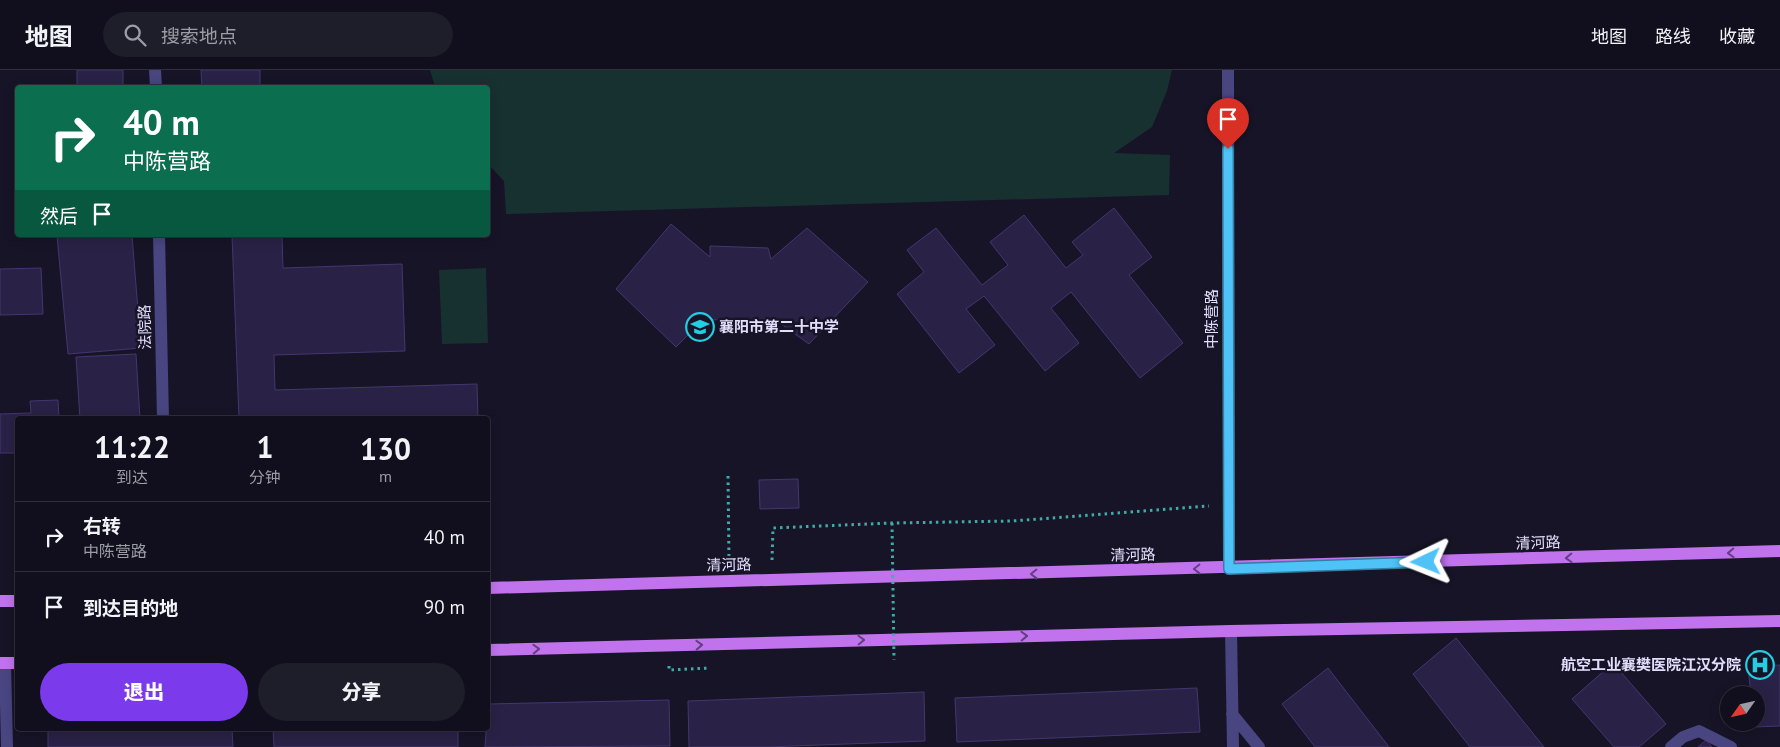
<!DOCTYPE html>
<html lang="zh">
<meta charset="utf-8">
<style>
:root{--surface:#110f1d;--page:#1e1d2a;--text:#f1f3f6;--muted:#9c9ca4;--line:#302f3b;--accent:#7c3aed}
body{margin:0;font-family:"PT Sans","Noto Sans SC",sans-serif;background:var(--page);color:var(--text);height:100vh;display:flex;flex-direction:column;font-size:19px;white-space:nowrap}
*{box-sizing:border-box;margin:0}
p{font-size:16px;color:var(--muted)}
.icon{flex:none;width:28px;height:28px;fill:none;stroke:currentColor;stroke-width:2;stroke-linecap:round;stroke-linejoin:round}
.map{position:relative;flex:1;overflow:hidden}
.details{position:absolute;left:15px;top:346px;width:475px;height:315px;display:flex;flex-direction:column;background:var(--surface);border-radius:5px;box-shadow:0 2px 12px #0003,0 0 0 1px var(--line)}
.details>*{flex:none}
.top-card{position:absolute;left:15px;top:15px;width:475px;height:152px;border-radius:5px;box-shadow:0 2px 12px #0003,0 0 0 1px var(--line);background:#0b6e4f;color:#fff;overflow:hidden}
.needle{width:32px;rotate:236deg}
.buttons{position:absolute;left:1720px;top:616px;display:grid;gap:10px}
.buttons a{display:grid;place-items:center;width:45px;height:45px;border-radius:50%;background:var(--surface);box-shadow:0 2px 12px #0003,0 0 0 1px var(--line);font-size:25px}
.pin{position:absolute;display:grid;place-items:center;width:42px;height:42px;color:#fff;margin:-51px -21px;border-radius:50% 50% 50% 0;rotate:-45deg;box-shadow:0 0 5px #0007}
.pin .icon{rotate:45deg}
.me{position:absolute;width:55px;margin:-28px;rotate:268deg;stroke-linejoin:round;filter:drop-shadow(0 0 4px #0008)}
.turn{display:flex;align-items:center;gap:18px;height:105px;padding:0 25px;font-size:22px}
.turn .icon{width:65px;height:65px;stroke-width:2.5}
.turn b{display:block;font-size:35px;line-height:42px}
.then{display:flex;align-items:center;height:48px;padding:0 25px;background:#0003;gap:10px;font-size:19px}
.eta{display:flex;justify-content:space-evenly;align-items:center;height:85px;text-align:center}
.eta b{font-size:30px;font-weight:800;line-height:35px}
.primary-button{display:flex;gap:10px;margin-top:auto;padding:10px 25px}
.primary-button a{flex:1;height:58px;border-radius:30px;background:var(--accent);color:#fff;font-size:20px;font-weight:800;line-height:58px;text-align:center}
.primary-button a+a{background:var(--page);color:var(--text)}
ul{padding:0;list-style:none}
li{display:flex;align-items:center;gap:15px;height:70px;padding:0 25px;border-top:1px solid var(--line)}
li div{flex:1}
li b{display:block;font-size:19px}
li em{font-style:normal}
header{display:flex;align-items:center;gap:30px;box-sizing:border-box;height:70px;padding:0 25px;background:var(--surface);border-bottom:1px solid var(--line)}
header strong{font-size:24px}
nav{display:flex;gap:28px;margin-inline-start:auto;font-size:18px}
.search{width:350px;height:45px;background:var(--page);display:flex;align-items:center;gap:12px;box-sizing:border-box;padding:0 18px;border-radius:28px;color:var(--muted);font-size:19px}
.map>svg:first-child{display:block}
</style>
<header>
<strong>地图</strong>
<div class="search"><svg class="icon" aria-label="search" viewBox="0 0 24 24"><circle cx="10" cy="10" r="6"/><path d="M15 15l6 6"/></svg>搜索地点</div>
<nav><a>地图</a><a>路线</a><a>收藏</a></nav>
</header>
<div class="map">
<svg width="1780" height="677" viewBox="0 0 1780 677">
<rect width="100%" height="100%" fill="#171427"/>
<path fill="#173130" d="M430 0H1172L1167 21 1152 57 1114 83 1170 85 1169 125 506 144 504 111 488 94V18L435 17Z
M486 198 488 273 442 274 439 200Z"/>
<path fill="#2a2246" stroke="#43376f" d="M77 0H123V18H77Z
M201 0H260V18H202Z
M1114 138 1152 187 1129 205 1183 273 1140 308 1071 222 1051 238 1079 273 1045 301 984 226 966 239 995 275 959 303 897 224 924 202 907 180 936 158 982 215 1008 195 990 172 1024 145 1066 198 1083 185 1072 172Z
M671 154 710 187V176L768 178 771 189 807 158 868 212 809 274 774 249 703 250 676 277 616 219Z
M77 165H132L141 278 68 284 57 166Z
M232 165H282L283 198 402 194 405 281 274 285 275 320 477 314 478 349H239Z
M41 198 43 244 0 245V199Z
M136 284 140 349H80L76 287Z
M58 330 59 349H18V383H0V344L31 343 30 331Z
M798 409 799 438 760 439 759 410Z
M1456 568 1544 677H1470L1413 604Z
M1613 593 1666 654 1639 677H1614L1572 629Z
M1780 595V656L1754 657V652H1756V625H1751L1748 597Z
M1328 598 1389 677H1315L1282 634Z
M1197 618 1200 662 957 672 955 628Z
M924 622 925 671 767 677H689L688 631Z
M669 630 670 676 485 677 488 634Z
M48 659H232L233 677H48Z
M273 659H458V677H274Z
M1706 670 1712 677H1698Z"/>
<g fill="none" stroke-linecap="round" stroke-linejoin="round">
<path stroke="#41aca7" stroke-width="3" stroke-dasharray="2.5 4" stroke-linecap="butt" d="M728 406 729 491
M772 490 773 458 892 453 1012 451 1209 436
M669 596V600L709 598"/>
<path stroke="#484580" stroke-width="12" d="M5 593 7 677
M1671 677 1683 667 1699 661 1731 677"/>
<path stroke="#484580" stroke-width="12" d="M155 0 156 18
M1228 0 1229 499
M159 165 163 349
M1231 561 1233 677
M1232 644 1259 677"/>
<path stroke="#c173ed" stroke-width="12" d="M488 518 1780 481
M0 531H18
M488 580 1231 561 1780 551
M0 593H18"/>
<path stroke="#41aca7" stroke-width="3" stroke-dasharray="2.5 4" stroke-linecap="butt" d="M892 453 894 590"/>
</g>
<defs><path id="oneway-chevron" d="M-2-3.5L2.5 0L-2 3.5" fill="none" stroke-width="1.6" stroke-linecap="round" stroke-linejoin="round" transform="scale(1.25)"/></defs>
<g stroke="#633f80">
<use href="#oneway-chevron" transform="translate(1731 483) rotate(178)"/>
<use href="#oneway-chevron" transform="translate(1569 488) rotate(178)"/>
<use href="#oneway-chevron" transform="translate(1197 499) rotate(179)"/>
<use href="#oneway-chevron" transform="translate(1034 504) rotate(179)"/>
<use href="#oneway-chevron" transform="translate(1024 566) rotate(-2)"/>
<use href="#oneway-chevron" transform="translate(861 570) rotate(-2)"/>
<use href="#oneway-chevron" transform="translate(699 575) rotate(-2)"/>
<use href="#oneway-chevron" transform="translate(536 579) rotate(-2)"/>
</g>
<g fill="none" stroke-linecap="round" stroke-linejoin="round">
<defs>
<path id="route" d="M1228 79 1229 499 1426 492"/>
</defs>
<use href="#route" stroke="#337fa1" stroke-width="12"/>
<use href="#route" stroke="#4fc3f7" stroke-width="9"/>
</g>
<defs>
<symbol id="school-ring" viewBox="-11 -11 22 22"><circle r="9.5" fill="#171427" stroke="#23cde2" stroke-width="1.5"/><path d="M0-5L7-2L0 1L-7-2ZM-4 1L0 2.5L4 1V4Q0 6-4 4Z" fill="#23cde2"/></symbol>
<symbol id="hospital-ring" viewBox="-11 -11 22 22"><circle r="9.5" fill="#171427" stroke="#23cde2" stroke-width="1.5"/><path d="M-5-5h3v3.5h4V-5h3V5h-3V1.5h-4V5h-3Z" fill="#23cde2"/></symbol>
</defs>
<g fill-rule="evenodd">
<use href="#school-ring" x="684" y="241" width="32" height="32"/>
<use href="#hospital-ring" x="1744" y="579" width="32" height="32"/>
</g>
<g text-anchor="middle" stroke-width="5" stroke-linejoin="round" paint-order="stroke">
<g font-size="15" fill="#e2defb" stroke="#171427">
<text transform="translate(1212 249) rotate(-90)" y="5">中陈营路</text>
<text transform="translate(145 257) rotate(-91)" y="5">法院路</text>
<text transform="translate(1538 473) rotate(-2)" y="5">清河路</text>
<text transform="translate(1133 485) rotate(-1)" y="5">清河路</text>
<text transform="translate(729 495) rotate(-1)" y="5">清河路</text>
</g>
<g font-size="15" font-weight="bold" fill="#e2defb" stroke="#171427" text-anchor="start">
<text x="719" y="262">襄阳市第二十中学</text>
<text x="1741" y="600" text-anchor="end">航空工业襄樊医院江汉分院</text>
</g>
</g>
</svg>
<div class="buttons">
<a><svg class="needle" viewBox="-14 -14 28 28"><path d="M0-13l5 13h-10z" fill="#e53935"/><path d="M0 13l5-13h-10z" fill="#9c9ca4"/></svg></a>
</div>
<div class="pin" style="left:1228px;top:79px;background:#d93025"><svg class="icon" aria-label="arrive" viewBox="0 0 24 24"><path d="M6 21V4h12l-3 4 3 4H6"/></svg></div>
<svg class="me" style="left:1426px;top:492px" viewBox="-20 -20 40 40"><path d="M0-17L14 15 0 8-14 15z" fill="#4fc3f7" stroke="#fff" stroke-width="4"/></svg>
<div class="top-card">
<div class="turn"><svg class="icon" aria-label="right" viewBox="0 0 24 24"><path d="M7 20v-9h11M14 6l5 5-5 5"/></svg><div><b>40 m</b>中陈营路</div></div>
<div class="then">然后<svg class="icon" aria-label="arrive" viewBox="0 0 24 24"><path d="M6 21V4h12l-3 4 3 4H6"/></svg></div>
</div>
<section class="details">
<div class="eta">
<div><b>11:22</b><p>到达</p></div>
<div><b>1</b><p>分钟</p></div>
<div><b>130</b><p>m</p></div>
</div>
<ul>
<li><svg class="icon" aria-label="right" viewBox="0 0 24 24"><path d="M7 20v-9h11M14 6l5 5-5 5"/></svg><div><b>右转</b><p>中陈营路</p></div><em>40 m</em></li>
<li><svg class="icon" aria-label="arrive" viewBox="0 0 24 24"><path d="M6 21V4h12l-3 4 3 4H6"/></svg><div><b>到达目的地</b></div><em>90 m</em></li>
</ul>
<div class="primary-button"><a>退出</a><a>分享</a></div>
</section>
</div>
